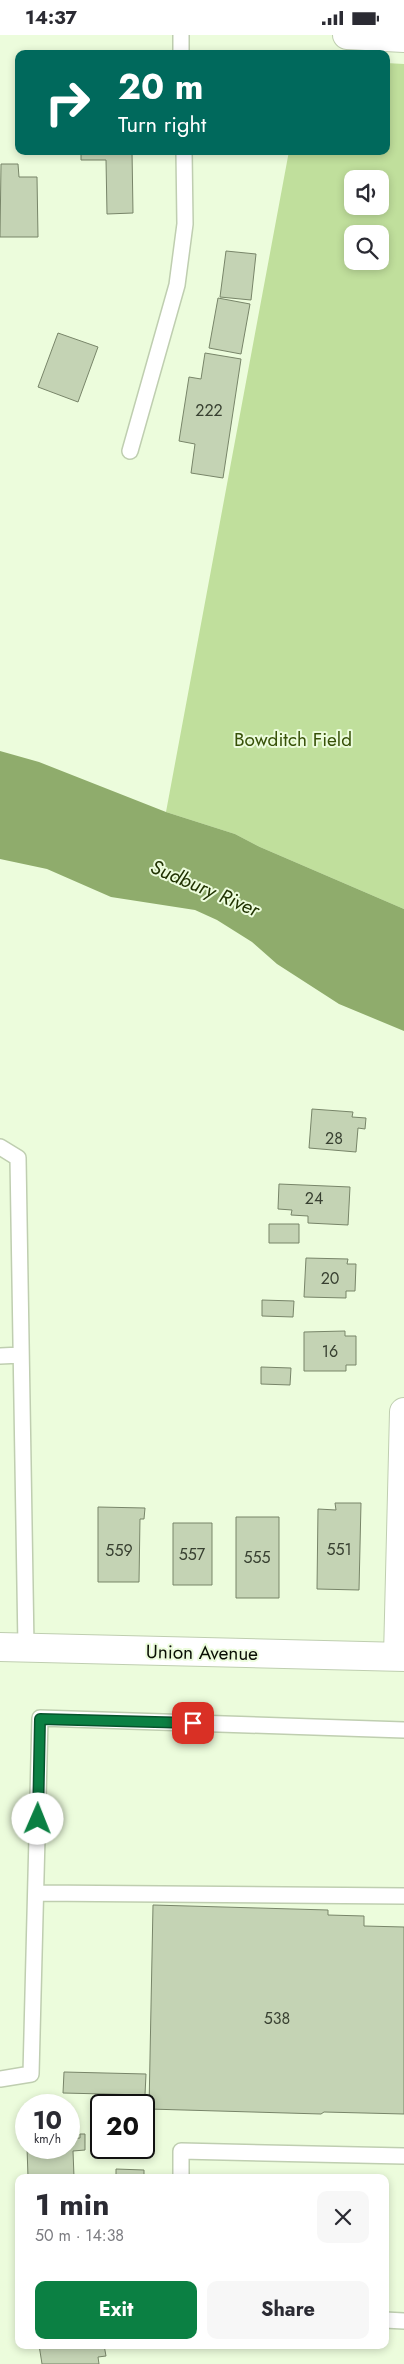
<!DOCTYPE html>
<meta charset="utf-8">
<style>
:root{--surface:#fff;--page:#f7f7f7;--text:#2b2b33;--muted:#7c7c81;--accent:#0b8043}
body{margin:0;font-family:Jost,sans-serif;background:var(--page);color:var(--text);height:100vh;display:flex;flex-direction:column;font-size:19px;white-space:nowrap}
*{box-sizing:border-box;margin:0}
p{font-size:16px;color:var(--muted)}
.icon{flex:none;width:28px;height:28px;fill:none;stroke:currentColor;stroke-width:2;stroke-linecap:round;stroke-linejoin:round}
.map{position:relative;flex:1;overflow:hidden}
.drawer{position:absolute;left:15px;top:2139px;width:374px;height:175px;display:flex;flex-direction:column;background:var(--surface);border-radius:10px;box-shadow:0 2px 8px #0003}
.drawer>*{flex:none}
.top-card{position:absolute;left:15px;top:15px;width:375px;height:105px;border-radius:10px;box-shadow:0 2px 8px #0003;background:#00695c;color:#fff;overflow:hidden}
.tools{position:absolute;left:344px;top:135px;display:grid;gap:10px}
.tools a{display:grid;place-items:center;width:45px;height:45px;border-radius:10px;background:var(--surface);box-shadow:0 2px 8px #0003;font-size:25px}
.speed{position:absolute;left:15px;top:2059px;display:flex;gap:10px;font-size:25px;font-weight:700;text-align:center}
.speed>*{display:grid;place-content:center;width:65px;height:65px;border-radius:50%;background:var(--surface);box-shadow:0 2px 8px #0003;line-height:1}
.speed small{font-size:12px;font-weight:400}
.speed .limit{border:2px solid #111;border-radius:8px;background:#fff;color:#111}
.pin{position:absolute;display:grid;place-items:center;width:42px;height:42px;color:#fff;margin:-21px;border-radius:10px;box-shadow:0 2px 8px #0006}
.me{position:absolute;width:55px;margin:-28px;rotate:1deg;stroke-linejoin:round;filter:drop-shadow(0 0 4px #0008)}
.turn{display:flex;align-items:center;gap:18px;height:105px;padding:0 20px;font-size:22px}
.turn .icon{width:65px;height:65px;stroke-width:2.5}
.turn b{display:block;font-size:35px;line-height:42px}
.round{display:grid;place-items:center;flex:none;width:52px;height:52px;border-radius:10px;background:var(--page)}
.head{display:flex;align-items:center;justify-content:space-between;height:85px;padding:0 20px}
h1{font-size:30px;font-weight:700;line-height:38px}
.primary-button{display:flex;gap:10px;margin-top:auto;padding:10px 20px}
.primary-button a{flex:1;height:58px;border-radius:10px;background:var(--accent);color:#fff;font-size:20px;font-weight:700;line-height:58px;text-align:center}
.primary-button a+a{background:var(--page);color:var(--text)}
.status{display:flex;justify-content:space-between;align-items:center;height:35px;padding:0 25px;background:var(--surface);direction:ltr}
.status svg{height:14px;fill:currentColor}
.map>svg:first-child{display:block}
</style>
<div class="status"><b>14:37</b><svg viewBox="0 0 49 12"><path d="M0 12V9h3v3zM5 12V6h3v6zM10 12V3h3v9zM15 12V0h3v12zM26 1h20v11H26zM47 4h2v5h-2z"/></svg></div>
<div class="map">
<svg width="404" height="2329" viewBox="0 0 404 2329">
<rect width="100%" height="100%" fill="#ecfcdc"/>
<path fill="#c0df9c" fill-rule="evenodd" d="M386 28 404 29V874L260 812 235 799 166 777 289 116H386ZM352 144H380V171H352ZM352 199H380V226H352Z"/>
<path fill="#8fac6c" d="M0 716 39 727 166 777 235 799 260 812 404 874V996L339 969 277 929 252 907 217 885 195 875 111 862 47 834 0 824Z"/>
<path fill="#c4d3b4" stroke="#788569" d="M81 116H132L133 178 107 179 106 125H81Z
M1 129H18L19 142H37L38 202H0Z
M226 216 256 219 251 265 220 262Z
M218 263 250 269 241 319 209 313Z
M58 298 98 312 78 367 38 352Z
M205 318 241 324 223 443 191 438 195 409 179 406 189 342 201 344Z
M312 1074 353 1077 352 1082 366 1083 365 1094 358 1093 356 1117 309 1113Z
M279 1149 350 1152 348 1190 308 1188V1181L291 1180 292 1175 278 1174Z
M269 1189H299V1208H269Z
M306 1223 348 1224 347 1229H356L355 1256H346V1263L304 1262Z
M262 1265 294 1266 293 1282 262 1281Z
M345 1296V1301H356V1330H346V1336H304V1297Z
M261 1332 291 1333 290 1350 261 1349Z
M335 1468H361L359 1555 317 1554 318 1474 336 1475Z
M98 1472 145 1473 144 1484H140L139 1547H98Z
M236 1482H279V1563H236Z
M173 1488H212V1550H173Z
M153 1870 328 1875V1880L364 1881V1891L404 1892V2079L324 2077 321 2079 149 2074Z
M64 2037 146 2039 145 2060 63 2058Z
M80 2099H85V2115L73 2116 74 2142H28L27 2112H69V2104L80 2103Z
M116 2134 144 2135V2142H116Z
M39 2310H104L106 2321 98 2322 99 2329H42Z"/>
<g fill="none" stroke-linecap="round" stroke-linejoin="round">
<defs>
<path id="lane" d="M181 0V19
M130 416 177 250 185 189 184 116
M0 1112 18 1123 26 1612
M0 1321 21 1320
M36 1858 404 1861
M0 2044 31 2039 40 1683 404 1695
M181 2142V2116L404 2121
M385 2285 404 2286"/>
<path id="street" d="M398 1621 404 1377"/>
<path id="secondary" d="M347 0 404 3
M0 1612 404 1622"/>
</defs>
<use href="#lane" stroke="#bfceb0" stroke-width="18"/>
<use href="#street" stroke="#bfceb0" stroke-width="30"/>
<use href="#secondary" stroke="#bfceb0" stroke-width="30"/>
<use href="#lane" stroke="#fff" stroke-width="15"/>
<use href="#street" stroke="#fff" stroke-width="28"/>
<use href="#secondary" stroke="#fff" stroke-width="28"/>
</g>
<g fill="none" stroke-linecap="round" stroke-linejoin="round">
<defs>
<path id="route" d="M38 1784 40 1684 193 1688"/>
</defs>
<use href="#route" stroke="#07532c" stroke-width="12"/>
<use href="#route" stroke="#0b8043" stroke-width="9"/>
</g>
<g text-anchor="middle" stroke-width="4" stroke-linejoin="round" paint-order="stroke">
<g font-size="16" fill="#384031">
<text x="209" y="381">222</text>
<text x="334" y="1109">28</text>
<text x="314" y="1169">24</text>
<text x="330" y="1249">20</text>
<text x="330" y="1322">16</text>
<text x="339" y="1520">551</text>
<text x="119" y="1521">559</text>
<text x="192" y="1525">557</text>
<text x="257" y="1528">555</text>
<text x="277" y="1989">538</text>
</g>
<g font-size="19" fill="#375108" stroke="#ecfcdc">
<text x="293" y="711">Bowditch Field</text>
</g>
<g font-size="19" fill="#0a0f05" stroke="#ecfcdc">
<text transform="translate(202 1617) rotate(1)" y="7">Union Avenue</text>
</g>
<g font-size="20" font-style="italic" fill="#203201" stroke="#ecfcdc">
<text transform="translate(205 853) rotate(23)" y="7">Sudbury River</text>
</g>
</g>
</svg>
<div class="tools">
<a><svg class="icon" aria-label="sound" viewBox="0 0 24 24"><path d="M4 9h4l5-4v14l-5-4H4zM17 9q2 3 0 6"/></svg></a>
<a><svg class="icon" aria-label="search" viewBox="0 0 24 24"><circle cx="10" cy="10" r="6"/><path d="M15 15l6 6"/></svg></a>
</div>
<div class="speed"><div>10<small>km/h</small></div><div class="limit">20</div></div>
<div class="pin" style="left:193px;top:1688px;background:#d93025"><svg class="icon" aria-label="arrive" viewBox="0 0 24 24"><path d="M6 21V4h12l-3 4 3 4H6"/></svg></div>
<svg class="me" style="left:38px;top:1784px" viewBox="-20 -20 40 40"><circle r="19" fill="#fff"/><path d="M0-13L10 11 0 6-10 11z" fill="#0b8043"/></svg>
<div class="top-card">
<div class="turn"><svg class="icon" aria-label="right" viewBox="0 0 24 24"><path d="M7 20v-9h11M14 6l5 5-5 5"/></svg><div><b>20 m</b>Turn right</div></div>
</div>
<section class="drawer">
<div class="head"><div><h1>1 min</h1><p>50 m · 14:38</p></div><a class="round"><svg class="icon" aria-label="close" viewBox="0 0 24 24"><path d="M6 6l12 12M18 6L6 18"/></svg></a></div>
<div class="primary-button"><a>Exit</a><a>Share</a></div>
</section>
</div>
